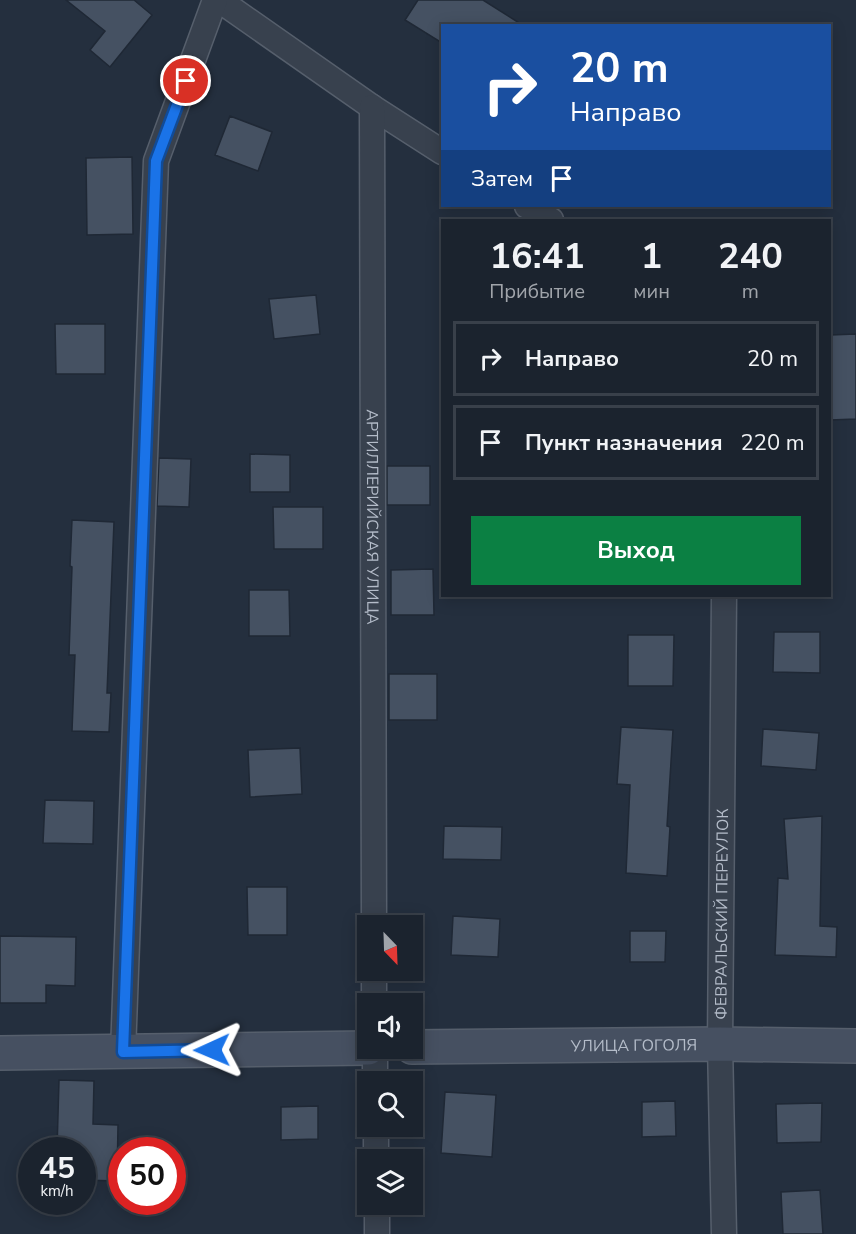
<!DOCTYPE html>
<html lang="ru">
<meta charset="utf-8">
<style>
:root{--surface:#1b232e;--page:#282f3a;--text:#f1f3f6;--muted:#a0a4aa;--line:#39404a;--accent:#0b8043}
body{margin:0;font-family:"Nunito Sans",sans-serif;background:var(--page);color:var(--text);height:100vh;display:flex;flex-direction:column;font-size:22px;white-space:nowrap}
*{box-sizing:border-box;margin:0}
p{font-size:20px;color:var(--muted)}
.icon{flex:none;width:33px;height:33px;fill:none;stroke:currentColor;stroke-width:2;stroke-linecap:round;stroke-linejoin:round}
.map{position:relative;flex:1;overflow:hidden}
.panel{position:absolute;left:441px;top:219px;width:390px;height:378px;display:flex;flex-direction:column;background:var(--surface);border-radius:0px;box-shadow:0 3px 15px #0003,0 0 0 2px var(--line)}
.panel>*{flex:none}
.banner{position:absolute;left:441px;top:24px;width:390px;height:183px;border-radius:0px;box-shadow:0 3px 15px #0003,0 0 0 2px var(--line);background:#1a4fa0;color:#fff;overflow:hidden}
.needle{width:39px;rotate:157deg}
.fabs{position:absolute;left:357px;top:915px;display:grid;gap:12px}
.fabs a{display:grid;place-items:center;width:66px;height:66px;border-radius:0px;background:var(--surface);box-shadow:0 3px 15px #0003,0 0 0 2px var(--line);font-size:30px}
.speed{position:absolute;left:18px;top:1137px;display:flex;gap:12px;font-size:30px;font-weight:700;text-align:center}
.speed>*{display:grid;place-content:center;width:78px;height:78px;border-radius:50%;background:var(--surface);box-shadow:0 3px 15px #0003,0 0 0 2px var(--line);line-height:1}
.speed small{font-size:15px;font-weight:400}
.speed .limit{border:9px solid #d22;background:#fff;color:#111}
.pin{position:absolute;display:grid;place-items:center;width:51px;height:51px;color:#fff;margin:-26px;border:3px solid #fff;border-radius:50%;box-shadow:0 2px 6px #0007}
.me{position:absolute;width:66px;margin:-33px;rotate:269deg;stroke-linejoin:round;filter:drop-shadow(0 0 4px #0008)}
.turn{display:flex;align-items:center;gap:21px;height:126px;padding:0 30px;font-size:27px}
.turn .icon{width:78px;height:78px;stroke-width:2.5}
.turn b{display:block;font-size:42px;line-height:51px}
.then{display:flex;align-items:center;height:57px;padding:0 30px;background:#0003;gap:12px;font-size:22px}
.eta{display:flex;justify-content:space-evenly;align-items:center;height:102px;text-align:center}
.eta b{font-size:36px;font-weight:700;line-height:42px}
.cta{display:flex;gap:12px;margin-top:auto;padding:12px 30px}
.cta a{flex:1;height:69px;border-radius:0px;background:var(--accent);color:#fff;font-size:24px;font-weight:700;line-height:69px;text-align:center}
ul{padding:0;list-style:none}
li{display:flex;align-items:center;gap:18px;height:75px;margin:0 12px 9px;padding:0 18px;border:3px solid var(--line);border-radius:0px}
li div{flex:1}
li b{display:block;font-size:22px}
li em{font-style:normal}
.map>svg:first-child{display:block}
</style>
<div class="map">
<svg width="856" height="1234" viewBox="0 0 856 1234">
<rect width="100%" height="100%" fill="#242f3e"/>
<path fill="#455162" stroke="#1f2835" stroke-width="1.5" d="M66 0H134L152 15 110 67 90 50 105 31Z
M418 0H483L524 26H442V43L405 20Z
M230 116 272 132 258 171 215 155Z
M132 157 133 234 87 235 86 158Z
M316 295 320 334 274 339 269 299Z
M55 324H105V374H56Z
M856 334V419L830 420V335Z
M250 454 290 455V492H250Z
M159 458 191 459 189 507 157 506Z
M387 466H430V505H387Z
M273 507H323V549H274Z
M72 520 114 522 107 693H111L109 732 72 731 75 655H69L72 567 70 566Z
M433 569 434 615H391V570Z
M249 590H289L290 636H249Z
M774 632H820V673L773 672Z
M628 635H674L673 686H628Z
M389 674H437V720H389Z
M621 727 673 730 667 826 670 827 667 876 626 873 630 785 617 784Z
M763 729 819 733 816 770 761 766Z
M300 748 302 794 250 797 248 750Z
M45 800 94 801 93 844 43 843Z
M822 816 820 926 837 927 836 957 775 955 778 878 788 879 784 819Z
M444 826 502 827 501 860 443 859Z
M247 887H287V935H248Z
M453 916 500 919 498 957 451 955Z
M630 931H666L665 962H630Z
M0 936 76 937 75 986 46 985V1003H0Z
M59 1080 94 1081 93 1124 118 1125 117 1181 82 1180V1150H57Z
M445 1092 496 1095 492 1157 441 1153Z
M675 1101 676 1136 642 1137V1102Z
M822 1103 821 1142 777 1143 776 1104Z
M318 1106V1139L281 1140V1107Z
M820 1190 823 1234H783L781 1192Z"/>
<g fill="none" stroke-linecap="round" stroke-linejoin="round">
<defs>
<g id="street">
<path d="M219 0 372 107 442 152"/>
<path id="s1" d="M372 107 374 926"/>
<path d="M527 206 551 220"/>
<path d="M374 970V1004"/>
<path d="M375 1048V1082"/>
<path d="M123 1052 156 161 215 0"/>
<path d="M376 1126V1160"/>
<path d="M377 1204V1234"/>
<path id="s2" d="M724 1234 720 1044 724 596"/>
</g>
<g id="secondary">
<path id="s3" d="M412 1047 720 1044 856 1046"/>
<path d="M0 1053 368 1048"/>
</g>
</defs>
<use href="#street" stroke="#565f6c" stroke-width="27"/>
<use href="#secondary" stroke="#565f6c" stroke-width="36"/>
<use href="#street" stroke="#38414e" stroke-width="24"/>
<use href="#secondary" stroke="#465061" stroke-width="33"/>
</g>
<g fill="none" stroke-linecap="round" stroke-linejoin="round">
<defs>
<path id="route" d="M186 81 156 161 123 1052 212 1050"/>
</defs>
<use href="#route" stroke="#114b97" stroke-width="15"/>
<use href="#route" stroke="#1a73e8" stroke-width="10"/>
</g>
<g text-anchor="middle" stroke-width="6" stroke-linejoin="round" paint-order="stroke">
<g font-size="16" fill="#b4bcc9" stroke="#1d2633">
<text dy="6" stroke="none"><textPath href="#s1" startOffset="410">АРТИЛЛЕРИЙСКАЯ УЛИЦА</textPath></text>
<text dy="6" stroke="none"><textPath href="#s2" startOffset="320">ФЕВРАЛЬСКИЙ ПЕРЕУЛОК</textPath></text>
<text dy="6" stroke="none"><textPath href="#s3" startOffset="222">УЛИЦА ГОГОЛЯ</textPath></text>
</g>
</g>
</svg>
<div class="fabs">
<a><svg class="needle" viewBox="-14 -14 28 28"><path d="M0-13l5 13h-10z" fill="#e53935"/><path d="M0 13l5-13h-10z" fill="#a0a4aa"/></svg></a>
<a><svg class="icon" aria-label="sound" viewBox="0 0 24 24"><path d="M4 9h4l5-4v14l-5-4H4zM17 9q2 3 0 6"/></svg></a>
<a><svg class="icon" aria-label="search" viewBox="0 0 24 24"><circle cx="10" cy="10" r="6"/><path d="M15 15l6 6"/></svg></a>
<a><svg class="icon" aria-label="layers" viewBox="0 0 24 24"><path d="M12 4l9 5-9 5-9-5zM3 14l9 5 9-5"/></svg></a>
</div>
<div class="speed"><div>45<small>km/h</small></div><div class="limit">50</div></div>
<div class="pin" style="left:186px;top:81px;background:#d93025"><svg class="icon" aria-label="arrive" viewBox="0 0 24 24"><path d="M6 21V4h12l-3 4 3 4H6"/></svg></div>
<svg class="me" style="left:212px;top:1050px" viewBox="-20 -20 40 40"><path d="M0-17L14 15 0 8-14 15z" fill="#1a73e8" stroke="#fff" stroke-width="4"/></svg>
<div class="banner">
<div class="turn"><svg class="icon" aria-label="right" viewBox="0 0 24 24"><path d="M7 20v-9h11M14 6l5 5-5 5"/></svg><div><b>20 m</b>Направо</div></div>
<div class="then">Затем<svg class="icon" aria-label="arrive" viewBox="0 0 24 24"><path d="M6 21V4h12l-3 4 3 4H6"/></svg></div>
</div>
<section class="panel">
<div class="eta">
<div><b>16:41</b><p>Прибытие</p></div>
<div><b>1</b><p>мин</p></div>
<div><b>240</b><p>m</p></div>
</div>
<ul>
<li><svg class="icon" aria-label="right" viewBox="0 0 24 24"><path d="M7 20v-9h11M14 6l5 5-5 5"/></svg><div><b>Направо</b></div><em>20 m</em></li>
<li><svg class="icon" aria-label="arrive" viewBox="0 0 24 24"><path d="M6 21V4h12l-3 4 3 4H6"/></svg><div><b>Пункт назначения</b></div><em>220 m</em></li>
</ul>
<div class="cta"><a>Выход</a></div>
</section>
</div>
